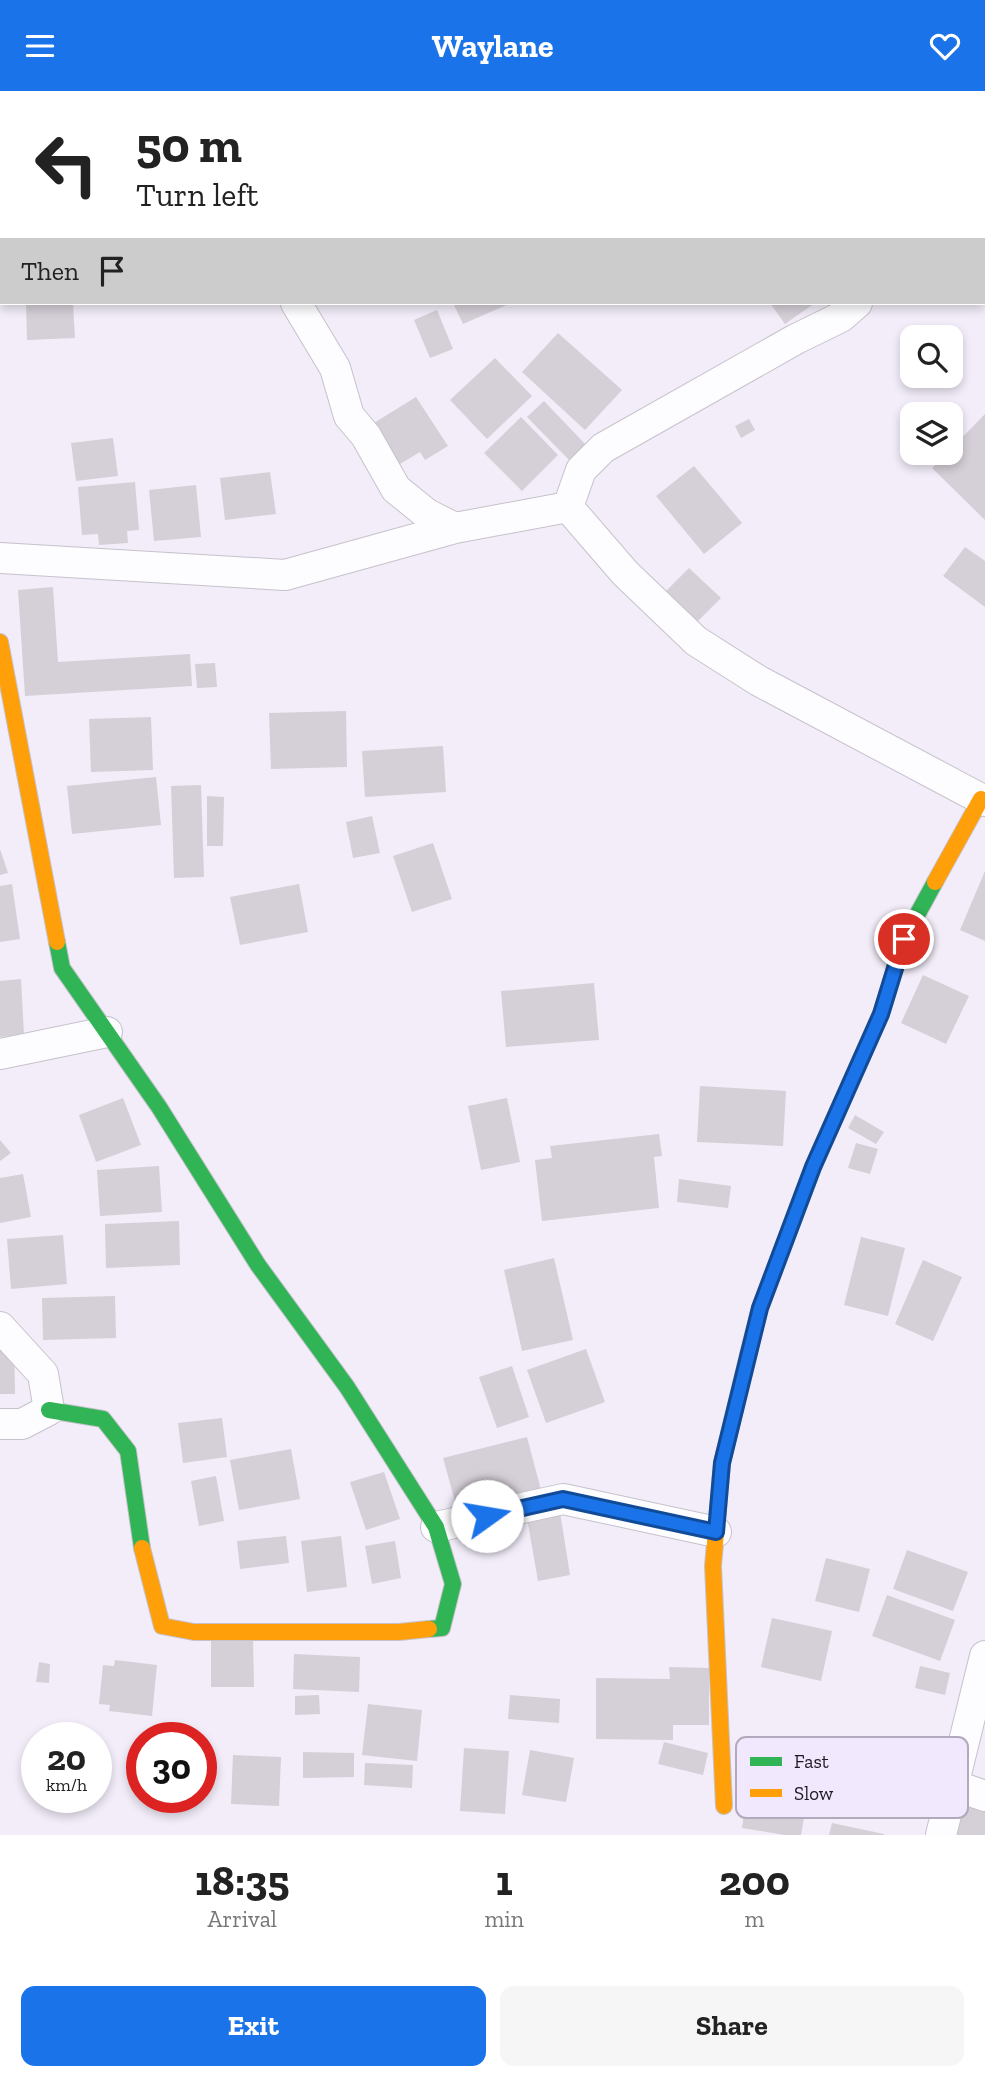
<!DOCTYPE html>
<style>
:root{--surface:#fff;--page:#f6f6f6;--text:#222;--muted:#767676;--accent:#1a73e8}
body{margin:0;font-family:"Zilla Slab",serif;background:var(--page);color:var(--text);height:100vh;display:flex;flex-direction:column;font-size:26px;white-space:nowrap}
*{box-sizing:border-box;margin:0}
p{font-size:23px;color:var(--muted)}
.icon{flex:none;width:38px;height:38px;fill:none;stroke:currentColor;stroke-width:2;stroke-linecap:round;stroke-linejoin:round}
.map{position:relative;height:1744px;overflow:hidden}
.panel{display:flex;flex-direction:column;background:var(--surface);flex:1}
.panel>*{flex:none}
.guide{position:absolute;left:0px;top:0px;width:985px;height:214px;box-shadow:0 4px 10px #0003;background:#fff;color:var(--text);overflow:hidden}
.buttons{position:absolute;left:900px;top:234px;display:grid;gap:14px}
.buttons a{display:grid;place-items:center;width:63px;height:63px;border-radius:14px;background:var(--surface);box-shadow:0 4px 10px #0003;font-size:35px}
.speed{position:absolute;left:21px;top:1631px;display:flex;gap:14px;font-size:35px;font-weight:700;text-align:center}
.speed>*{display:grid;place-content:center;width:91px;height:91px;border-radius:50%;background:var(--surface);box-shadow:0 4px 10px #0003;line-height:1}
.speed small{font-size:18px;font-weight:400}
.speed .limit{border:10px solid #d22;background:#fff;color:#111}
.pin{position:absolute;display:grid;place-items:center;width:60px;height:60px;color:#fff;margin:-30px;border:4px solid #fff;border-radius:50%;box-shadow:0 2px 7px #0007}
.me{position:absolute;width:77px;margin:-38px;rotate:77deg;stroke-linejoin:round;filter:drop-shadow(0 0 5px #0008)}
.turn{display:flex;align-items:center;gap:24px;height:147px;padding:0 21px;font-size:32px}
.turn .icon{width:91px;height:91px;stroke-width:2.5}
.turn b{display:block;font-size:49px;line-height:60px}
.then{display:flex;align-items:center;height:66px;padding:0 21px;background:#0003;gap:14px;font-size:26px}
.eta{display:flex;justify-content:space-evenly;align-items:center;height:119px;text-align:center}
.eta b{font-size:42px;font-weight:800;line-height:49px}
.primary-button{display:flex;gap:14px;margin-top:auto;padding:14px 21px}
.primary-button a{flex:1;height:80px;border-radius:14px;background:var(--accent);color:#fff;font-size:28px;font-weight:800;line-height:80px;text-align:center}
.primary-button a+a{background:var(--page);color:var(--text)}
header{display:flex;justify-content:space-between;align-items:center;height:91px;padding:0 21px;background:var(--accent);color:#fff;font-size:32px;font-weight:800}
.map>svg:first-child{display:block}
</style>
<header><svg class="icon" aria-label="menu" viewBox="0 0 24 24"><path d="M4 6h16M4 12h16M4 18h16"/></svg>Waylane<svg class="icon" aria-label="heart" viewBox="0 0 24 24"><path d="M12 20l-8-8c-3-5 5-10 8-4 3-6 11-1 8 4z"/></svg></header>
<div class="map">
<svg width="985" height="1744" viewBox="0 0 985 1744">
<rect width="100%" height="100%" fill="#f2edf9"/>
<path fill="#d5cfd7" d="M26 212H73L75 247 27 249Z
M453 212H511L463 233Z
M770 212H815L785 233Z
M437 219 453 258 430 267 414 229Z
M558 242 622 299 585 339 522 281Z
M495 267 532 305 487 348 450 309Z
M416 306 448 355 425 369 420 361 395 376 369 335Z
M544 310 587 355 571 371 527 326Z
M985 323V429L932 377 947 362H950V359Z
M521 326 558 364 522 400 484 362Z
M749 328 755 339 741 347 735 335Z
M113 347 118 385 76 390 71 352Z
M694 375 742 432 704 463 656 405Z
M270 381 276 423 225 429 220 387Z
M135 391 139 439 127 440 128 452 99 454 98 443 82 444 78 396Z
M196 394 201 446 154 450 149 399Z
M965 456 985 470V516L943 485Z
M689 477 721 507 694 534 662 504Z
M53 496 58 571 190 563 192 595 25 605 18 499Z
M215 572 217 596 197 597 195 573Z
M346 620 347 676 271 678 269 622Z
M151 626 153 679 91 681 89 628Z
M443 655 446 701 365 706 362 660Z
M156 686 161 734 72 743 67 695Z
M201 694 204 786 174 787 171 695Z
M207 705 224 706 223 755H207Z
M372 725 380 762 353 767 346 731Z
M433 752 452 808 412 821 393 765Z
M0 758 8 782 0 784Z
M985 780V850L960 839Z
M12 793 20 848 0 851V795Z
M299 793 308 841 240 854 230 806Z
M923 884 969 905 946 953 901 932Z
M21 888 24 944 0 946V890Z
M594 892 599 949 506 956 501 900Z
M700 995 786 1000 783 1055 697 1051Z
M123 1007 141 1054 96 1071 79 1024Z
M507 1007 520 1071 481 1079 468 1015Z
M855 1024 884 1041 876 1053 848 1037Z
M659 1043 662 1065 654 1066 659 1117 542 1130 535 1069 552 1067 550 1055Z
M0 1049 11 1062 0 1070Z
M856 1052 878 1058 870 1083 848 1077Z
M159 1075 162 1121 100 1125 97 1079Z
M23 1083 31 1126 0 1132V1087Z
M679 1088 731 1095 728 1117 677 1111Z
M179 1130 180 1174 106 1177 105 1133Z
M63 1144 67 1193 11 1198 7 1148Z
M861 1146 905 1157 888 1225 844 1214Z
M554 1167 573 1249 522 1260 504 1179Z
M923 1169 962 1186 933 1250 895 1233Z
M115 1205 116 1247 43 1249 42 1207Z
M0 1254H14L15 1303H0Z
M586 1258 605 1311 546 1332 527 1279Z
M512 1275 529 1326 497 1337 479 1286Z
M222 1327 227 1366 183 1372 178 1332Z
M527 1346 541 1399 458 1421 443 1367Z
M291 1358 300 1408 239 1419 230 1369Z
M384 1381 400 1428 366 1439 350 1391Z
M216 1385 224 1430 199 1435 191 1390Z
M560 1421 570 1484 538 1490 527 1427Z
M286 1445 289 1472 240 1478 237 1450Z
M341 1445 347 1496 307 1501 301 1450Z
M395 1450 401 1487 372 1493 365 1455Z
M907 1459 968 1481 953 1520 893 1498Z
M826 1467 870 1478 859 1521 815 1510Z
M887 1504 955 1529 940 1570 872 1545Z
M772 1527 832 1540 821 1590 761 1576Z
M253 1548 254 1596H211V1549Z
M294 1563 360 1566 359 1601 293 1598Z
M115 1569 157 1574 152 1625 109 1620 110 1614 99 1613 103 1574 114 1575Z
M39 1571 50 1573 49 1592 36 1591Z
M920 1575 950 1582 945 1604 915 1597Z
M669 1576 709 1577V1634H673V1649L596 1648V1587L670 1588Z
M319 1604 320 1623 295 1624V1605Z
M510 1604 560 1608 559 1632 508 1628Z
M368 1613 422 1619 417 1670 362 1664Z
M664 1651 708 1662 703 1684 658 1673Z
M464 1657 509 1660 505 1723 460 1720Z
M530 1659 574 1667 566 1711 522 1704Z
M303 1661 354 1662V1686L303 1687Z
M233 1664 281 1666 279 1715 231 1713Z
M365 1672 413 1674 412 1697 364 1694Z
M749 1689 809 1698 801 1744H785L742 1737Z
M965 1708 985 1715V1744H954Z
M832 1732 884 1743V1744H829Z"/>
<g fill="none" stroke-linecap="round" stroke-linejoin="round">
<defs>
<path id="street" d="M225 0V2
M659 0 660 2
M984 87 985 85
M296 212 335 277 349 325 366 345 396 398 427 423 455 437 568 416
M568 416 625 482 696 550 759 590 985 710
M568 416 581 379 603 357 796 248 841 226 857 212
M0 467 285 484 455 437
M0 963 107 941
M0 1236 43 1283 49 1319 22 1333H0
M436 1436 563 1408 716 1441
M953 1694 985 1705
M941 1744 985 1565"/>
<path id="fast" d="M57 851 62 877 159 1016 258 1174 347 1296 436 1436 453 1493 442 1537 429 1538
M748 1264 760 1217 813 1076 881 923 904 848 935 791
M49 1319 103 1328 128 1360 142 1457"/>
<path id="slow" d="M0 551 57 851
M935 791 981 708
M142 1457 162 1535 194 1541H399L429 1538
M724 1715 713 1475 722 1372 748 1264"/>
</defs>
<use href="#street" stroke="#c6c2cb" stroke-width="32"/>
<use href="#fast" stroke="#c6c2cb" stroke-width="18"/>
<use href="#slow" stroke="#c6c2cb" stroke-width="18"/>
<use href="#street" stroke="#fdfcfe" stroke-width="30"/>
<use href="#fast" stroke="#30b455" stroke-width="16"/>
<use href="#slow" stroke="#ff9f0a" stroke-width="16"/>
</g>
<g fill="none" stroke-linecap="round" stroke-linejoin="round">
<defs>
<path id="route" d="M487 1425 563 1408 716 1441 722 1372 760 1217 813 1076 881 923 904 848"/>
</defs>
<use href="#route" stroke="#114b97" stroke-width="18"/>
<use href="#route" stroke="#1a73e8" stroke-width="12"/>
</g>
<rect x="736" y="1646" width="232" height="81" rx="10" fill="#f1e8fe" stroke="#b2aabc" stroke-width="2"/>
<rect x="750" y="1666" width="32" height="9" fill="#30b455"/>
<rect x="750" y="1698" width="32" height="8" fill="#ff9f0a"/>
<g font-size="19" fill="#1e1a22">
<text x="794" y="1677">Fast</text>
<text x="794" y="1709">Slow</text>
</g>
</svg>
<div class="buttons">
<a><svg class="icon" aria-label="search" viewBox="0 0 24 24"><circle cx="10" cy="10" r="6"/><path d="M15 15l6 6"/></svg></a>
<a><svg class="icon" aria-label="layers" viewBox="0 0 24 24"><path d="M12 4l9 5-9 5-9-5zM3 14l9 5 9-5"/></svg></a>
</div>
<div class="speed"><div>20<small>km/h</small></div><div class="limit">30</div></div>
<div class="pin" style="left:904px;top:848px;background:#d93025"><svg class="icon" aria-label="arrive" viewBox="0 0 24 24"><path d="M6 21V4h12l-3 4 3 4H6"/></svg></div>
<svg class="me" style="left:487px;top:1425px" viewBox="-20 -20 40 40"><circle r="19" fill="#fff"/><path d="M0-13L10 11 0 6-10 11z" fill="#1a73e8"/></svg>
<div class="guide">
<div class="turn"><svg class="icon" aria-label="left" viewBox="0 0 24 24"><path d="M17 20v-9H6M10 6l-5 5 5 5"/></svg><div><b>50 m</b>Turn left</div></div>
<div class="then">Then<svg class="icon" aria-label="arrive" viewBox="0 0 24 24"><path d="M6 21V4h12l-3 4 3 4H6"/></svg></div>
</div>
</div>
<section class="panel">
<div class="eta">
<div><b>18:35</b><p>Arrival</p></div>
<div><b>1</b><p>min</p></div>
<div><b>200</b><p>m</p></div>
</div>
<div class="primary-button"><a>Exit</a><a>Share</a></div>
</section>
